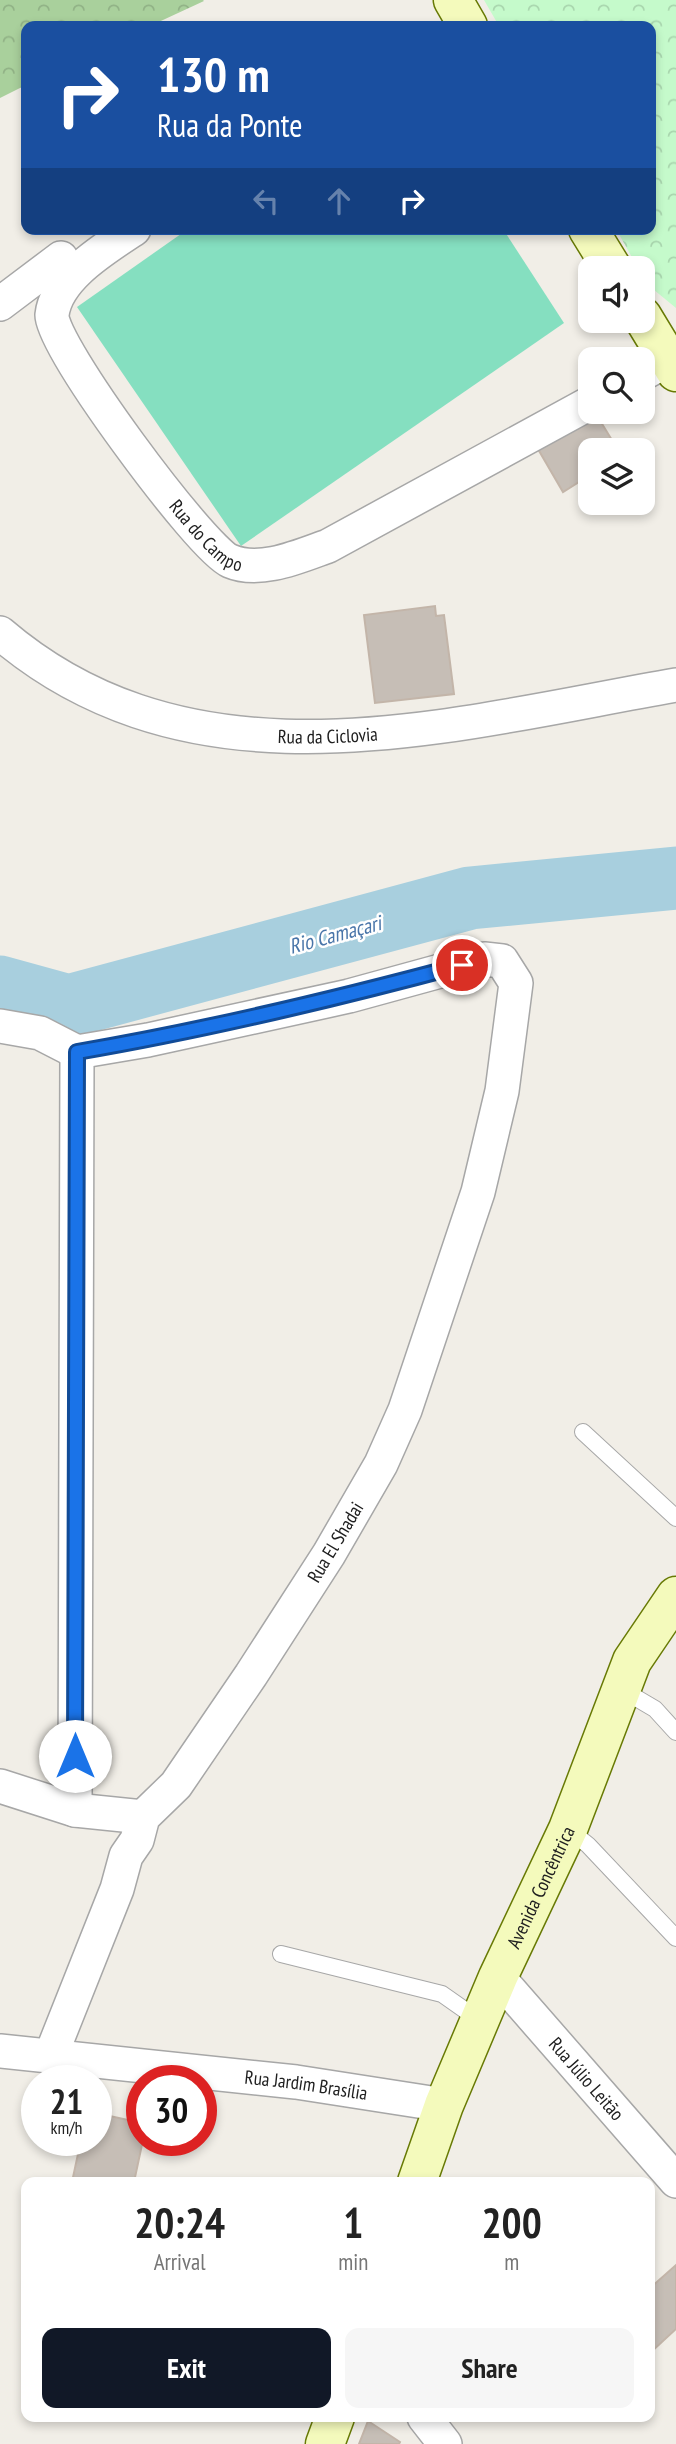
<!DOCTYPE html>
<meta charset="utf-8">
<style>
:root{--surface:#fff;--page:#f6f6f6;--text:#222;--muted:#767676;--accent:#111827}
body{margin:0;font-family:"PT Sans Narrow",sans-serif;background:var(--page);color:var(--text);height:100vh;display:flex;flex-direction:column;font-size:26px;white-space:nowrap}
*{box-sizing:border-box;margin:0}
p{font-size:23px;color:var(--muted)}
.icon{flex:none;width:38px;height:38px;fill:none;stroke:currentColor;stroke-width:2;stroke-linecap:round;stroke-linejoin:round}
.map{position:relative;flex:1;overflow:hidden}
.panel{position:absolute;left:21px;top:2177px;width:634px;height:245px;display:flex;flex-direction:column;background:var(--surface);border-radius:14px;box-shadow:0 4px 10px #0003}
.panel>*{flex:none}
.hud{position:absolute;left:21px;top:21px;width:635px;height:214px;border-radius:14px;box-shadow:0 4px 10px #0003;background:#1a4fa0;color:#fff;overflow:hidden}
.controls{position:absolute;left:578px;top:256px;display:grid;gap:14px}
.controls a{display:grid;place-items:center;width:77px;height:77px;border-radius:14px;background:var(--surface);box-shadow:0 4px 10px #0003;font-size:35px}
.speed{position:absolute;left:21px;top:2065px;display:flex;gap:14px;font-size:35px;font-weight:700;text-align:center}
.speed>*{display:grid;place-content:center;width:91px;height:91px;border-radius:50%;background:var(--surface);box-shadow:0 4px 10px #0003;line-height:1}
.speed small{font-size:18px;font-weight:400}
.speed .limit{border:10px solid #d22;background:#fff;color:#111}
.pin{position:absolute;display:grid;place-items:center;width:60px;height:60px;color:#fff;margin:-30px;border:4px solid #fff;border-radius:50%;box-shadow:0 2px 7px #0007}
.me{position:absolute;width:77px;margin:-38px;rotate:0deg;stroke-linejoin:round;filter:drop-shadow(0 0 5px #0008)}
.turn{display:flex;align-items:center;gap:24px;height:147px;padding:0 21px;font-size:32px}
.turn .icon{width:91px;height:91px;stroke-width:2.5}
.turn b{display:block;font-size:49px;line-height:60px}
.lanes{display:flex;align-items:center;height:66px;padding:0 21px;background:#0003;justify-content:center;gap:35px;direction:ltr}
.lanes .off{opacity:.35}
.eta{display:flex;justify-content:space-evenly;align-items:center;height:119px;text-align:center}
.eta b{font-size:42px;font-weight:700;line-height:49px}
.cta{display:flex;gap:14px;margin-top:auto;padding:14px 21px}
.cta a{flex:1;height:80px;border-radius:14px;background:var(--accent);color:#fff;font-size:28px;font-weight:700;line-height:80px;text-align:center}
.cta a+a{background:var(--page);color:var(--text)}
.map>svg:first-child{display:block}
</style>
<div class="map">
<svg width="676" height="2444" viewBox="0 0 676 2444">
<defs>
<pattern id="forest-crowns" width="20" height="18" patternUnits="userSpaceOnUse" patternTransform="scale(1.75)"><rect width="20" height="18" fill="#a9d09c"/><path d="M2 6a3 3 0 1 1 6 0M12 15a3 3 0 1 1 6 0" fill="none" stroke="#91b286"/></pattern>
<pattern id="park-crowns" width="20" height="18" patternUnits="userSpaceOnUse" patternTransform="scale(1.75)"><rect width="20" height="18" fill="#c5facb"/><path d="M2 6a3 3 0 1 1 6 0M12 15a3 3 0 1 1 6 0" fill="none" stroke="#a9d6ae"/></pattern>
</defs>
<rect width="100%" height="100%" fill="#f1eee7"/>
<path fill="url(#forest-crowns)" d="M0 0H203L204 1 150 26H26V85L0 98Z"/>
<path fill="url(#park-crowns)" d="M484 0H676V308L648 285 642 268H638L616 229H651V26H499Z"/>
<path fill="#85dfc0" d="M188 229H503L564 323 241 546 77 307Z"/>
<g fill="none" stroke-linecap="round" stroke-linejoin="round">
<path stroke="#a8cfde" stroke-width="63" d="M0 987 69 1006 470 898 676 878"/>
</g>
<path fill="#c6beb6" stroke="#c3b5a9" stroke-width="2" d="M596 414 618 450H590V475L563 492 538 449Z
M435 606 436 616 444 615 454 694 375 703 364 615Z
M96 2113 142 2123 143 2140 134 2182H72L81 2140H96Z
M676 2265V2329L650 2353 649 2289Z
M368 2421 400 2442 399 2444H359Z"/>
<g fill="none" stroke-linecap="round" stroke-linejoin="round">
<defs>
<path id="lane" d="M583 1432 676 1518
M621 1689 655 1709 676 1732
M568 1829 588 1845 676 1938
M281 1954 442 1994 479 2020"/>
<g id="street">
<path id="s1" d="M134 229C106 248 56 277 52 315 49 343 201 549 230 561 260 574 300 556 328 546L590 403"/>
<path d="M0 304 61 258"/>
<path d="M642 374 668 360"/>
<path id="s2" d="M0 633C195 800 451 724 676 685"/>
<path d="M0 1026 40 1033 77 1052 148 1040 349 996 484 959 502 961 516 983 502 1091 478 1192 405 1410 381 1464 329 1554 251 1675 176 1785 143 1817 137 1840 126 1856 117 1889 51 2055"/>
<path d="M0 1786 75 1810 143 1817"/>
<path d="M75 1810 77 1052"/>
<path id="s3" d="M498 1977 676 2181"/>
<path id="s4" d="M0 2051 296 2082 444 2105"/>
<path d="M424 2417 445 2444"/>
</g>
<g id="secondary">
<path d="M453 0 468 26"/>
<path d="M588 229 612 268"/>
<path d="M642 316 676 372"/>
<path id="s5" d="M417 2182 444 2105 498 1977 568 1829 632 1661 676 1596"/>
<path d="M325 2444 335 2417"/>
</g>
</defs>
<use href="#lane" stroke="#a7a7a7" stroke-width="18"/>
<use href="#street" stroke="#a7a7a7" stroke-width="36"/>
<use href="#secondary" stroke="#687a05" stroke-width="41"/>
<use href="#lane" stroke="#fff" stroke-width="16"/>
<use href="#street" stroke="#fff" stroke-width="33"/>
<use href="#secondary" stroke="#f4fabc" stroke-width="38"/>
</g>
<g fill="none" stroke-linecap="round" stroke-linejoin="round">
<defs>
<path id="route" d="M75 1756 77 1052C206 1030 335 999 462 965"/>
</defs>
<use href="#route" stroke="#114b97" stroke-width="18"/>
<use href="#route" stroke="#1a73e8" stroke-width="12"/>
</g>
<g text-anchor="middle" stroke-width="5" stroke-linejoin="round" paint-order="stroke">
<g font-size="19" fill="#202020" stroke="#fff">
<text dy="7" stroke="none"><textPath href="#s1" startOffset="394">Rua do Campo</textPath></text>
<text dy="7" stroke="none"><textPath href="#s2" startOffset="352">Rua da Ciclovia</textPath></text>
<text transform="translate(335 1542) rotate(-59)" y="7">Rua El Shadai</text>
<text dy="7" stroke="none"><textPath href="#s5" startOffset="320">Avenida Concêntrica</textPath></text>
<text dy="7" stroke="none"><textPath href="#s3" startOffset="135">Rua Júlio Leitão</textPath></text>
<text dy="7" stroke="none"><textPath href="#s4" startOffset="308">Rua Jardim Brasília</textPath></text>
</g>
<g font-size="21" font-style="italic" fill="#4975a9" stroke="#fff">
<text transform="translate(335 935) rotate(-15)" y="7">Rio Camaçari</text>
</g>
</g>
</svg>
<div class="controls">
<a><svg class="icon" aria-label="sound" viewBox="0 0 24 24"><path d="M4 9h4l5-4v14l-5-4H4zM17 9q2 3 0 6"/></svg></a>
<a><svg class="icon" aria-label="search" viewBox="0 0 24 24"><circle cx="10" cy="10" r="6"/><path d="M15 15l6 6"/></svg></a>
<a><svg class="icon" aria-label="layers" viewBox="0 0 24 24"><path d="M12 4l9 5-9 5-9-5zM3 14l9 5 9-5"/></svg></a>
</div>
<div class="speed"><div>21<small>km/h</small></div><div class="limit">30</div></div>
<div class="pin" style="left:462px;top:965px;background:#d93025"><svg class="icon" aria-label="arrive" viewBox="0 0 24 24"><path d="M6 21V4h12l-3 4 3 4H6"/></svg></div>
<svg class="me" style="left:75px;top:1756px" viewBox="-20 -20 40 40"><circle r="19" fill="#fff"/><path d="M0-13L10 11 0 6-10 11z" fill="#1a73e8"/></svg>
<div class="hud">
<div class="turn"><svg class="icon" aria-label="right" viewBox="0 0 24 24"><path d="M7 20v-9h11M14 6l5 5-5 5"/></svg><div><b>130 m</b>Rua da Ponte</div></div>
<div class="lanes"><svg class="icon off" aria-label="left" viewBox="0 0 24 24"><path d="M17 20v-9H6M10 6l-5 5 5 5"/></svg><svg class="icon off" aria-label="ahead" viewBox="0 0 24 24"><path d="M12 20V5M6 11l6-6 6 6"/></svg><svg class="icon" aria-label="right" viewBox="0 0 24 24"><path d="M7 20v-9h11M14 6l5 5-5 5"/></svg></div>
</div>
<section class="panel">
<div class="eta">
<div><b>20:24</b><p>Arrival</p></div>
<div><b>1</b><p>min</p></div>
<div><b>200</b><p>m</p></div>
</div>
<div class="cta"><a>Exit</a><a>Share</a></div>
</section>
</div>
